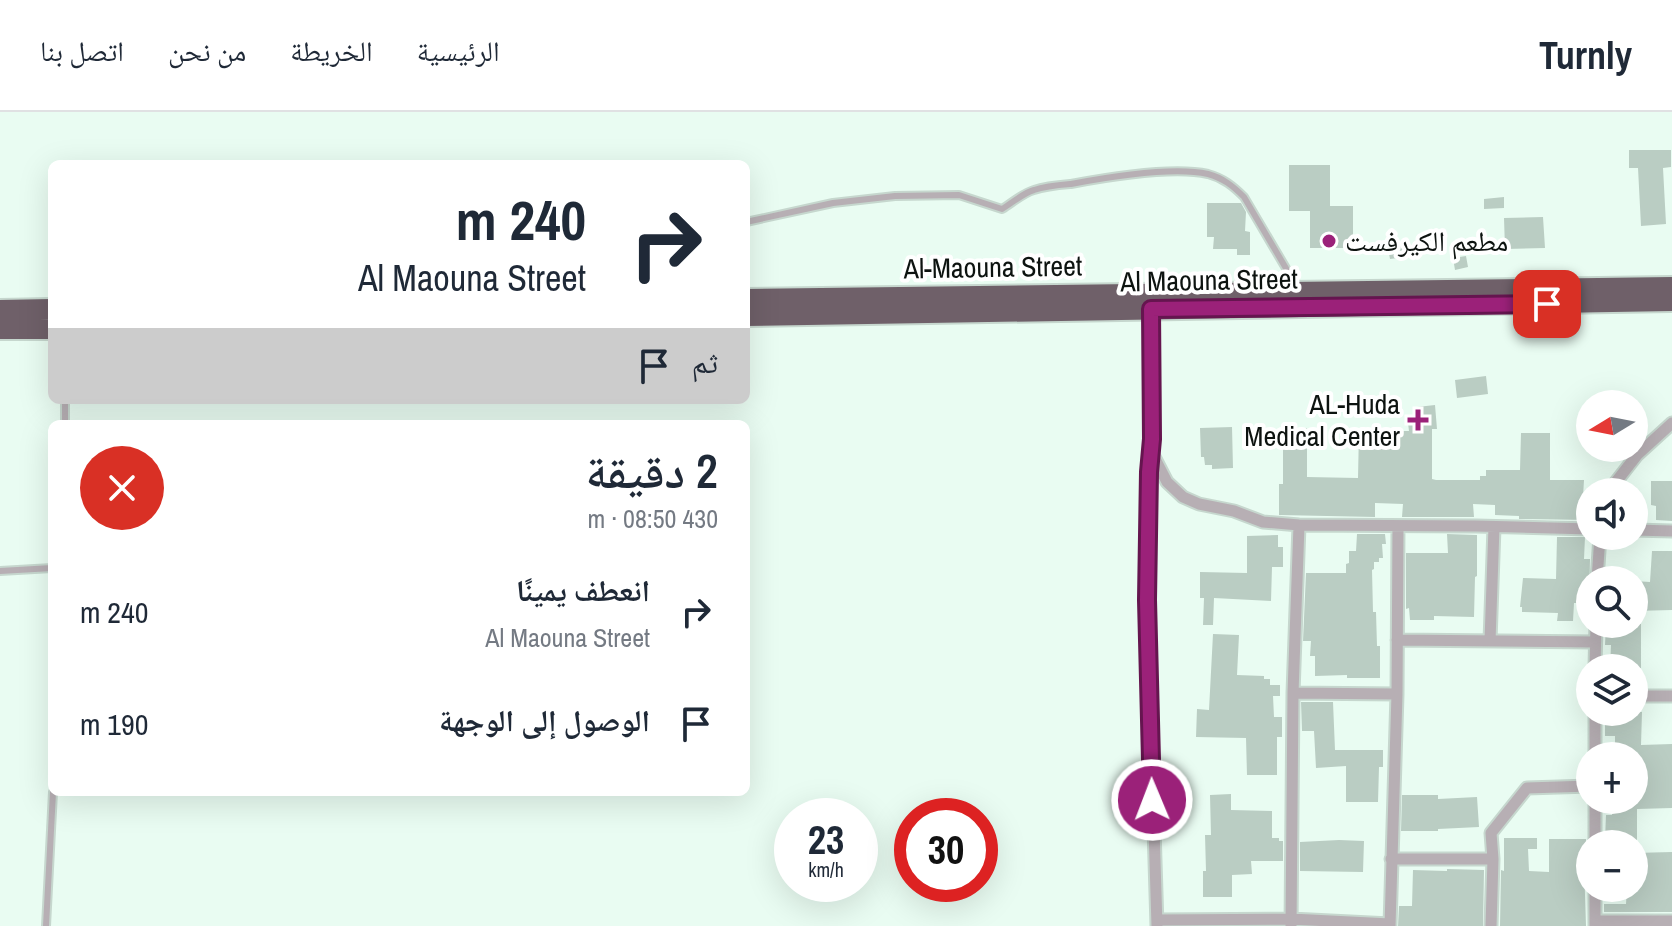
<!DOCTYPE html>
<html lang="ar">
<meta charset="utf-8">
<style>
:root{--surface:#fff;--page:#f6f6f7;--text:#1f2937;--muted:#747a83;--line:#e0e1e3}
body{margin:0;font-family:"Archivo Narrow","Noto Naskh Arabic",sans-serif;background:var(--page);color:var(--text);direction:rtl;height:100vh;display:flex;flex-direction:column;font-size:30px;white-space:nowrap}
*{box-sizing:border-box;margin:0}
p{font-size:26px;color:var(--muted)}
.icon{flex:none;width:44px;height:44px;fill:none;stroke:currentColor;stroke-width:2;stroke-linecap:round;stroke-linejoin:round}
.map{position:relative;flex:1;overflow:hidden;direction:ltr}
.details{position:absolute;left:48px;top:308px;width:702px;height:376px;display:flex;flex-direction:column;background:var(--surface);border-radius:12px;box-shadow:0 8px 32px #0002;direction:rtl}
.details>*{flex:none}
.top-card{position:absolute;left:48px;top:48px;width:702px;height:244px;border-radius:12px;box-shadow:0 8px 32px #0002;direction:rtl;background:#fff;color:var(--text);overflow:hidden}
.needle{width:52px;rotate:260deg}
.buttons{position:absolute;left:1576px;top:278px;display:grid;gap:16px}
.buttons a{display:grid;place-items:center;width:72px;height:72px;border-radius:50%;background:var(--surface);box-shadow:0 8px 32px #0002;font-size:40px}
.speed{position:absolute;left:774px;top:686px;display:flex;gap:16px;font-size:40px;font-weight:700;text-align:center}
.speed>*{display:grid;place-content:center;width:104px;height:104px;border-radius:50%;background:var(--surface);box-shadow:0 8px 32px #0002;line-height:1}
.speed small{font-size:20px;font-weight:400}
.speed .limit{border:12px solid #d22;background:#fff;color:#111}
.pin{position:absolute;display:grid;place-items:center;width:68px;height:68px;color:#fff;margin:-34px;border-radius:16px;box-shadow:0 4px 12px #0006}
.me{position:absolute;width:88px;margin:-44px;rotate:359deg;stroke-linejoin:round;filter:drop-shadow(0 0 6px #0008)}
.turn{display:flex;align-items:center;gap:28px;height:168px;padding:0 32px;font-size:36px}
.turn .icon{width:104px;height:104px;stroke-width:2.5}
.turn b{display:block;font-size:56px;line-height:68px}
.then{display:flex;align-items:center;height:76px;padding:0 32px;background:#0003;gap:16px;font-size:30px}
.round{display:grid;place-items:center;flex:none;width:84px;height:84px;border-radius:42px;background:var(--page)}
.head{display:flex;align-items:center;justify-content:space-between;height:136px;padding:0 32px}
h1{font-size:48px;font-weight:600;line-height:60px}
ul{padding:0;list-style:none}
li{display:flex;align-items:center;gap:24px;height:112px;padding:0 32px}
li div{flex:1}
li b{display:block;font-size:30px}
li em{font-style:normal}
header{display:flex;align-items:center;gap:48px;box-sizing:border-box;height:112px;padding:0 40px;background:var(--surface);border-bottom:2px solid var(--line)}
header strong{font-size:38px}
nav{display:flex;gap:44px;margin-inline-start:auto;font-size:28px}
.map>svg:first-child{display:block}
</style>
<header>
<strong>Turnly</strong>
<nav><a>الرئيسية</a><a>الخريطة</a><a>من نحن</a><a>اتصل بنا</a></nav>
</header>
<div class="map">
<svg width="1672" height="814" viewBox="0 0 1672 814">
<rect width="100%" height="100%" fill="#e9fcf2"/>
<path fill="#bacdc3" d="M1629 38H1671V55L1663 56 1666 112 1641 114 1638 56H1629Z
M1289 53H1330V94H1353V136H1310V99H1289Z
M1504 85V96L1484 97V87Z
M1207 91H1241L1246 100 1245 119 1250 120V143H1237V137H1213L1214 125H1207Z
M1543 105 1545 136 1505 137 1504 106Z
M1404 133 1406 145 1390 147 1388 136Z
M1466 144 1468 155 1455 158 1453 146Z
M1486 264 1488 282 1457 286 1455 268Z
M1435 293 1437 317H1432V367L1436 368H1480V364H1486V358H1520L1521 321H1550V368H1584L1583 385 1590 386 1589 408 1519 407V404L1495 403V393L1473 392 1474 405H1402L1403 392 1375 391V405L1279 403V372H1283V316H1307V365L1358 366 1359 319H1409L1408 311 1418 310 1417 295Z
M1232 315 1233 356 1212 357V353H1205L1204 345H1201L1200 316Z
M1651 369H1672V409L1656 408V394L1651 393Z
M1357 422H1385L1386 432H1382L1383 446H1379V450H1374V457L1372 458 1373 500H1376L1377 534H1380V566H1347V563L1315 564V544H1310L1311 529H1303L1306 461H1346V452L1349 451V439H1356Z
M1447 422 1477 423V464L1475 465 1474 505 1434 504V508H1410L1409 496 1406 497V441H1448Z
M1278 423V435H1283V455H1272L1271 489 1214 486 1213 513H1203L1204 486H1200V460L1247 461V424Z
M1557 425H1585L1584 447H1590L1589 491H1574L1573 509H1557L1558 501 1522 500V495H1520L1523 466 1556 467Z
M1652 439H1672V498L1634 499V469L1650 470Z
M1606 512H1641V556H1610L1611 533H1605Z
M1213 522 1239 523 1237 563 1264 564V567H1270V573H1280V584H1273L1274 605H1282V625H1277V663H1247L1246 626 1196 625 1197 597 1209 598Z
M1301 590H1333L1335 638H1383V655H1379L1378 690H1346V654L1316 656 1314 619H1302Z
M1605 600H1642L1641 633 1672 632V696L1637 697V729L1605 728 1606 703H1612L1613 688H1634V644H1615V624H1605Z
M1231 682V698L1272 699V726H1279V729H1283V749H1251L1252 762 1232 763V785H1203V759H1206L1205 723H1211L1210 683Z
M1402 683H1438V687L1477 685 1479 715 1438 717V719H1401Z
M1504 726H1537V737H1528L1529 759 1549 760V727H1586V752H1584L1586 814H1500L1501 758 1504 759Z
M1339 728 1364 729 1363 760 1300 759V730Z
M1672 740V800H1604V792H1626L1627 776H1634V741Z
M1447 757 1484 758 1483 814H1398L1399 794H1412L1413 758 1447 759Z"/>
<g fill="none" stroke-linecap="round" stroke-linejoin="round">
<defs>
<path id="lane" d="M746 110 833 91 895 84 959 83 1002 97C1012 91 1023 81 1034 78 1046 74 1059 73 1071 72 1108 65 1172 54 1208 62 1223 66 1233 74 1244 85L1297 175
M65 312V288
M0 459 52 456
M46 814 53 680"/>
<path id="street" d="M1151 197 1152 327 1149 360 1147 488 1157 814
M1152 341 1167 370 1183 385 1199 392 1234 399 1263 410 1299 413 1476 414 1590 417
M1610 380 1612 375 1637 343 1672 311
M1634 418 1672 419
M1597 468 1600 424
M1397 528 1595 530
M1490 529 1494 415
M1595 556 1596 512
M1293 581 1397 582
M1634 584H1672
M1595 644V600
M1595 732V688
M1391 747H1493
M1595 776V814
M1157 808 1291 807 1390 812
M1595 809H1672
M1291 814 1293 581 1299 413
M1390 814 1397 582 1398 414
M1491 814 1493 747 1491 721 1527 676 1590 674"/>
<path id="highway" d="M746 187 1672 175
M0 198 52 197
M746 204 1672 189
M0 217H52"/>
</defs>
<use href="#lane" stroke="#c6d7ce" stroke-width="10"/>
<use href="#street" stroke="#c6d7ce" stroke-width="15"/>
<use href="#highway" stroke="#c6d7ce" stroke-width="24"/>
<use href="#lane" stroke="#b7afb4" stroke-width="6"/>
<use href="#street" stroke="#b7afb4" stroke-width="11"/>
<use href="#highway" stroke="#6f6069" stroke-width="20"/>
</g>
<g fill="none" stroke-linecap="round" stroke-linejoin="round">
<defs>
<path id="route" d="M1152 688 1147 488 1149 360 1152 327 1151 197 1547 192"/>
</defs>
<use href="#route" stroke="#65154f" stroke-width="20"/>
<use href="#route" stroke="#9b2179" stroke-width="14"/>
</g>
<g fill="#9b2179" stroke="#fff" stroke-width="3">
<circle cx="1329" cy="129" r="8"/>
<path d="M1414 296h8v8h8v8h-8v8h-8v-8h-8v-8h8z"/>
</g>
<g text-anchor="middle" stroke-width="8" stroke-linejoin="round" paint-order="stroke">
<g font-size="28" fill="#0d1310" stroke="#fff" text-anchor="start">
<text x="1345" y="139">مطعم الكيرفست</text>
<text x="1400" y="302" text-anchor="end">AL-Huda<tspan x="1400" dy="32">Medical Center</tspan></text>
</g>
<g font-size="28" fill="#0d1310" stroke="#fff">
<text transform="translate(993 155) rotate(-1)" y="10">Al-Maouna Street</text>
<text transform="translate(1209 168) rotate(-1)" y="10">Al Maouna Street</text>
</g>
</g>
</svg>
<div class="buttons">
<a><svg class="needle" viewBox="-14 -14 28 28"><path d="M0-13l5 13h-10z" fill="#e53935"/><path d="M0 13l5-13h-10z" fill="#747a83"/></svg></a>
<a><svg class="icon" aria-label="sound" viewBox="0 0 24 24"><path d="M4 9h4l5-4v14l-5-4H4zM17 9q2 3 0 6"/></svg></a>
<a><svg class="icon" aria-label="search" viewBox="0 0 24 24"><circle cx="10" cy="10" r="6"/><path d="M15 15l6 6"/></svg></a>
<a><svg class="icon" aria-label="layers" viewBox="0 0 24 24"><path d="M12 4l9 5-9 5-9-5zM3 14l9 5 9-5"/></svg></a>
<a>+</a>
<a>−</a>
</div>
<div class="speed"><div>23<small>km/h</small></div><div class="limit">30</div></div>
<div class="pin" style="left:1547px;top:192px;background:#d93025"><svg class="icon" aria-label="arrive" viewBox="0 0 24 24"><path d="M6 21V4h12l-3 4 3 4H6"/></svg></div>
<svg class="me" style="left:1152px;top:688px" viewBox="-20 -20 40 40"><circle r="17" fill="#9b2179" stroke="#fff" stroke-width="3"/><path d="M0-11L8 9 0 5-8 9z" fill="#fff"/></svg>
<div class="top-card">
<div class="turn"><svg class="icon" aria-label="right" viewBox="0 0 24 24"><path d="M7 20v-9h11M14 6l5 5-5 5"/></svg><div><b>240 m</b>Al Maouna Street</div></div>
<div class="then">ثم<svg class="icon" aria-label="arrive" viewBox="0 0 24 24"><path d="M6 21V4h12l-3 4 3 4H6"/></svg></div>
</div>
<section class="details">
<div class="head"><div><h1>2 دقيقة</h1><p>430 m · 08:50</p></div><a class="round" style="background:#d93025;color:#fff"><svg class="icon" aria-label="close" viewBox="0 0 24 24"><path d="M6 6l12 12M18 6L6 18"/></svg></a></div>
<ul>
<li><svg class="icon" aria-label="right" viewBox="0 0 24 24"><path d="M7 20v-9h11M14 6l5 5-5 5"/></svg><div><b>انعطف يمينًا</b><p>Al Maouna Street</p></div><em>240 m</em></li>
<li><svg class="icon" aria-label="arrive" viewBox="0 0 24 24"><path d="M6 21V4h12l-3 4 3 4H6"/></svg><div><b>الوصول إلى الوجهة</b></div><em>190 m</em></li>
</ul>
</section>
</div>
